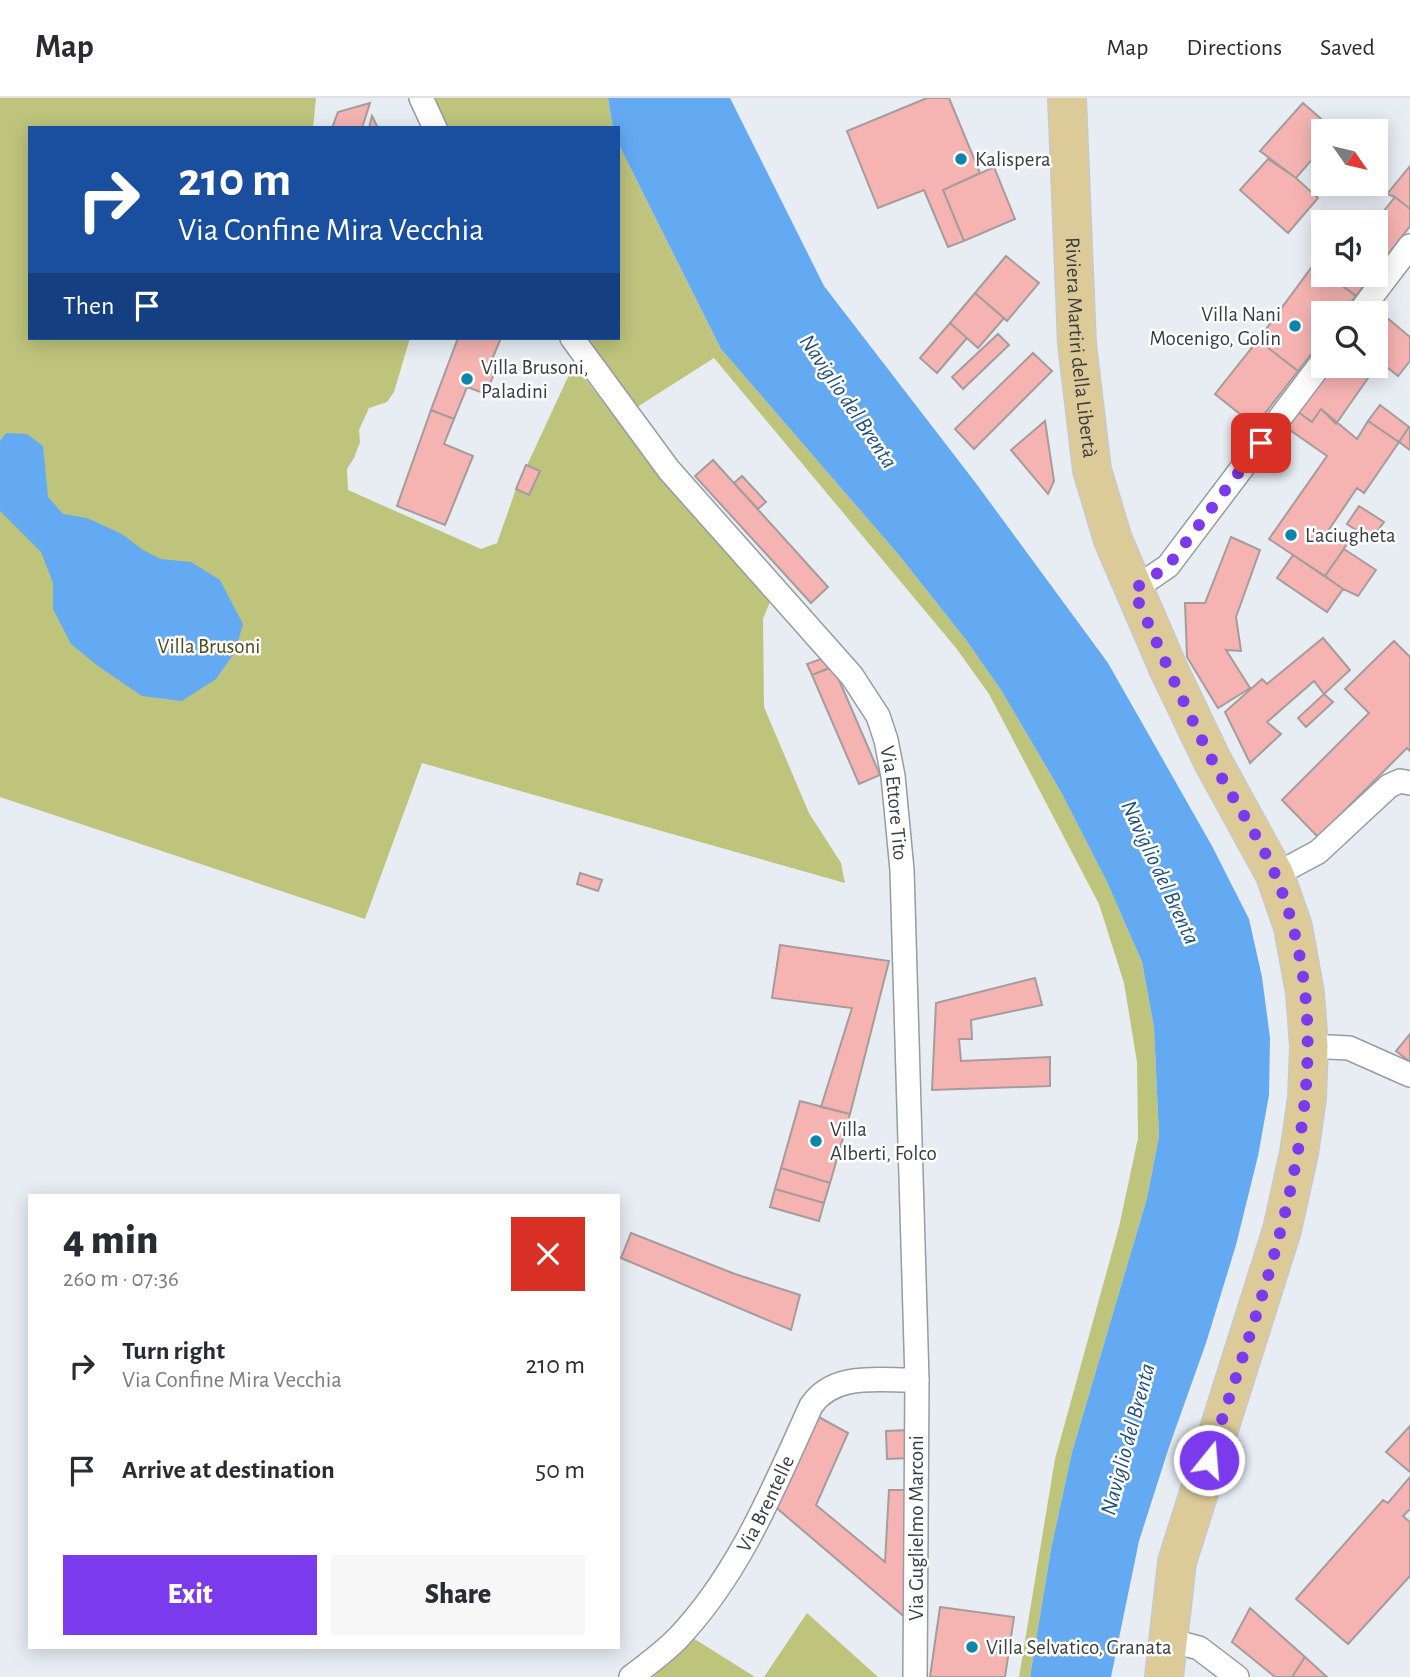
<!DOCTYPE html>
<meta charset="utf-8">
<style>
:root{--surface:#fff;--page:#f7f7f7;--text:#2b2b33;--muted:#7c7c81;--line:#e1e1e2;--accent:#7c3aed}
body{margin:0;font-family:"Alegreya Sans",sans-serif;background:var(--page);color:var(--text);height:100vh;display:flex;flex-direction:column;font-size:26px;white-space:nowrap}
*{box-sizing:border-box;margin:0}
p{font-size:23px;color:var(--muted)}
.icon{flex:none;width:38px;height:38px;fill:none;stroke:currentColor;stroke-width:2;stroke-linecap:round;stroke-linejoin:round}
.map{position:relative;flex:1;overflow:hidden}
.sheet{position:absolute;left:28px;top:1096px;width:592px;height:455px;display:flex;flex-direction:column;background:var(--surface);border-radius:0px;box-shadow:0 4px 18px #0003}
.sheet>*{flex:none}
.guide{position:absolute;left:28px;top:28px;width:592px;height:214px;border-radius:0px;box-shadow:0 4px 18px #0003;background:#1a4fa0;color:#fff;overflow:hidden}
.needle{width:46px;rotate:124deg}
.tools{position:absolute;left:1311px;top:21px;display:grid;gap:14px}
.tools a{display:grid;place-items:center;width:77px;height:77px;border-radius:0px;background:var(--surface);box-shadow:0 4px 18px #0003;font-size:35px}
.pin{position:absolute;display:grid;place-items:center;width:60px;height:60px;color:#fff;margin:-30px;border-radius:14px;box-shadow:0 4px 10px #0006}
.me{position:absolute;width:77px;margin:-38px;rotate:17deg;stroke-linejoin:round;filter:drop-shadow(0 0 5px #0008)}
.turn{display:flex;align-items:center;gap:24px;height:147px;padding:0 35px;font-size:32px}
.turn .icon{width:91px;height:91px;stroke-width:2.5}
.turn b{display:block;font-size:49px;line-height:60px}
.then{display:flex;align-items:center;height:66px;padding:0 35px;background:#0003;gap:14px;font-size:26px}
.round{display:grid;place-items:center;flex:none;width:74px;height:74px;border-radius:0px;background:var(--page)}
.summary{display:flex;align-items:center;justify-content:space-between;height:119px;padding:0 35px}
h1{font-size:42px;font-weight:800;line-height:52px}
.cta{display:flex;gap:14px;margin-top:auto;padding:14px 35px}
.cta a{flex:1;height:80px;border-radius:0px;background:var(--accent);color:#fff;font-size:28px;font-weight:800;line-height:80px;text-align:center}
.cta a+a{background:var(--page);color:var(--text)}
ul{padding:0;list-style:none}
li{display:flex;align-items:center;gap:21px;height:105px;padding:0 35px}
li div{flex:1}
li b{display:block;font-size:26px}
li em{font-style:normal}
header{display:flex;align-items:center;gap:42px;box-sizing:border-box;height:98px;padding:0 35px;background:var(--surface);border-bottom:2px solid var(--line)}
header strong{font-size:33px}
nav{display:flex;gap:38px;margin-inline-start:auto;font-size:24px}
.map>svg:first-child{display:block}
</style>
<header>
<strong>Map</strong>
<nav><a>Map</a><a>Directions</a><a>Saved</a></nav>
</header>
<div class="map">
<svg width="1410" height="1579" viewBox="0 0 1410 1579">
<rect width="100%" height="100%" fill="#e7edf3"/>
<path fill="#bec47c" d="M0 0H316L313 30H30V240H410L394 294 387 304 369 310 359 332 360 344 354 360 347 371 348 392 481 451 497 445 516 391 574 266 657 375 771 501 763 521 764 609 809 715 841 765 845 785 422 665 365 821 0 699Z
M433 0H608L613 30H448Z
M618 45 721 251 898 456 966 542 1001 592 1061 694 1107 784 1142 864 1154 930 1159 1038 1147 1100 1072 1354 1051 1451 1030 1579H1019L1055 1361 1119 1129 1138 1040 1137 964 1124 885 1099 806 989 596 956 550 714 260 634 311 585 240H618Z
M807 1515 878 1579H764Z
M693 1540 755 1579H653L685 1551Z"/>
<path fill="#64aaf2" d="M608 0H730L824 188 975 384 1108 565 1212 748 1249 821 1262 879 1270 940 1269 997 1258 1058 1236 1147 1206 1245 1169 1349 1139 1443 1111 1579H1030L1051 1451 1072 1354 1147 1100 1159 1038 1154 930 1142 864 1107 784 1061 694 1001 592 966 542 898 456 721 251 618 45V30H613Z
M6 335 27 336 43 348 48 399 63 416 87 420 122 436 143 452 161 461 191 464 220 482 243 526 235 554 216 581 182 603 142 598 98 568 71 546 53 511V485L41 454 0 413V343Z"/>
<path fill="#f5b4b2" stroke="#a59c9b" stroke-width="2" d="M927 0H949L980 75 943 92 964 143 948 149 924 92 878 110 847 33Z
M370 5 362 30H332L338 14Z
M1303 5 1335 33H1323V49L1296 80 1260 53Z
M372 18 378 30H369Z
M1268 61 1296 80 1318 100 1288 135 1240 92Z
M1410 68V111L1395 99 1387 96Z
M994 69 1015 121 964 143 943 92Z
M1395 99 1410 111V128L1376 172 1375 124Z
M1006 158 1039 185 1007 223 975 195Z
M1314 166 1323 173V177H1328L1356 198 1343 215H1323V241L1298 273 1258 242Z
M1328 177H1372L1356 198Z
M975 195 1004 220 978 250 950 225Z
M1379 213 1410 239V263L1398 278 1376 260V217Z
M950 225 967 240 937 275 920 260Z
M998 236 1009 247 963 291 952 279Z
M458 240H501L488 271 495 273 486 296 467 289 454 321 431 312Z
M1258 242 1298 273 1255 328 1215 296Z
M1033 255 1052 273 974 351 955 331Z
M1330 268H1350L1368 280 1336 326 1321 311 1312 324 1298 314Z
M1380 307 1409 329 1399 344 1368 323Z
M1321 311 1357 341 1368 323 1399 344 1364 395 1357 390 1328 433 1347 446 1325 478 1269 441 1327 358 1287 330 1298 314 1312 324Z
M431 312 454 321 444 346 473 358 445 427 397 408Z
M1045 323 1054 383 1048 396 1011 352Z
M1409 329H1410V352L1399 344Z
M713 362 828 489 811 505 695 378Z
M526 367 540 373 529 397 516 391Z
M742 378 766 404 758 411 734 385Z
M1359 408 1384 424 1371 442 1347 426Z
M1231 439 1260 452 1236 519 1241 553 1226 552 1250 590 1218 610 1187 559 1185 505H1205Z
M1344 451 1376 472 1358 498 1343 491 1325 478Z
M1293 457 1343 491 1327 514 1277 480Z
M1323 540 1350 572 1324 596 1314 583 1267 624 1281 636 1250 665 1225 614 1262 581 1267 586Z
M1394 543 1410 559V653L1407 650 1318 739 1282 702 1369 615 1345 591Z
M824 560 828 571 812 577 807 566Z
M833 568 880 677 859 686 812 577Z
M1324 596 1333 604 1306 629 1298 620Z
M580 775 602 782 598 793 577 786Z
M780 847 889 863 850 1016 821 1009 852 910 772 900Z
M1035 880 1042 907 971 922 972 941H959L961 963 1050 959V988L932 992 936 905Z
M1410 936V964L1396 953Z
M800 1003 850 1016 830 1085 781 1070Z
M781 1070 830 1085 824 1105 775 1091Z
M775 1091 824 1105 819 1123 770 1109Z
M631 1135 735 1176 800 1197 791 1232 621 1160Z
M815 1317 848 1335 816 1407 885 1464 889 1392H912L914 1527 773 1407Z
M1410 1328V1374L1386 1354Z
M909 1332 910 1360 887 1361 886 1333Z
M1410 1379V1411L1403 1418 1410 1424V1478L1348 1546 1296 1501 1383 1402 1388 1405Z
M940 1509 1014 1519 1005 1579H930Z
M1250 1510 1305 1559 1292 1579H1275L1232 1544Z
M1305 1559 1327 1579H1292Z"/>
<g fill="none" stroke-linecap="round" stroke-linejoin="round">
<defs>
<g id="street">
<path d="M421 0 435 30"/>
<path d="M1359 215 1410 148"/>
<path id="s1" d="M572 240 669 372 852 578 878 618 886 642 893 678 902 772 917 1282 915 1579"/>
<path d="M1133 492 1168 468 1323 263"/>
<path d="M1275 777 1318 754 1389 688 1400 683 1410 685"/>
<path d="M1309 948 1349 950 1410 977"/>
<path d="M1169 1542 1199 1550 1237 1579"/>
<path id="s2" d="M631 1579C647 1567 663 1555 677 1541 740 1475 774 1389 811 1308 834 1273 881 1283 917 1282"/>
</g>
<g id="primary">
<path id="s3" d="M1067 0 1077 246 1092 372 1113 442 1169 572 1212 662 1275 777 1293 829 1305 895 1309 948 1307 1000 1299 1055 1282 1132 1177 1464 1164 1579"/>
</g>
</defs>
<use href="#street" stroke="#969ca2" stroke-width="26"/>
<use href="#primary" stroke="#c8c9c9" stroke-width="40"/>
<use href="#street" stroke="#fff" stroke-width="23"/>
<use href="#primary" stroke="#ddca99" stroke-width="37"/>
</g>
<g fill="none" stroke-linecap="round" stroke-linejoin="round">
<path stroke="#7c3aed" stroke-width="12" stroke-dasharray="0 21.6" d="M1209 1362C1268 1175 1356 970 1275 776 1258 736 1231 699 1211 660 1183 605 1159 549 1133 492L1168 468 1261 345"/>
</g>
<g fill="#0e86ab" stroke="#fff" stroke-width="2.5">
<circle cx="961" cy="61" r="7"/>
<circle cx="1295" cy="228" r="7"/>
<circle cx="467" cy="281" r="7"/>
<circle cx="1291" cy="437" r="7"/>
<circle cx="816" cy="1043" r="7"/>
<circle cx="972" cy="1549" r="7"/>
</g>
<g text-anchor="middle" stroke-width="5" stroke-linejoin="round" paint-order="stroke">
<g font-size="21" fill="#3a3d3f" stroke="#fff" text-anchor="start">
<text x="975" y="68">Kalispera</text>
<text x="1281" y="223" text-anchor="end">Villa Nani<tspan x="1281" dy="24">Mocenigo, Golin</tspan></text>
<text x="481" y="276">Villa Brusoni,<tspan x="481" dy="24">Paladini</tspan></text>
<text x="1305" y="444">L'aciugheta</text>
<text x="830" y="1038">Villa<tspan x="830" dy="24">Alberti, Folco</tspan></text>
<text x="986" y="1556">Villa Selvatico, Granata</text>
</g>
<g font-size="21" fill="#3a3d3f" stroke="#fff">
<text dy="7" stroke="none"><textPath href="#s3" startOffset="250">Riviera Martiri della Libertà</textPath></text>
<text dy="7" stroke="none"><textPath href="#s1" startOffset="576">Via Ettore Tito</textPath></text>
<text dy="7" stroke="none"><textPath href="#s2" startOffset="222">Via Brentelle</textPath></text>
<text transform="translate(916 1430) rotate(-90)" y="7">Via Guglielmo Marconi</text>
</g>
<g font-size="21" fill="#494d22" stroke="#fff">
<text x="209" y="555">Villa Brusoni</text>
</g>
<g font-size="23" font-style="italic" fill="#1f4f7e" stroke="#fff">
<text transform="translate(849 303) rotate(56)" y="8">Naviglio del Brenta</text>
<text transform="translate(1161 774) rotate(65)" y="8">Naviglio del Brenta</text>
<text transform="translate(1127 1341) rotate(-75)" y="8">Naviglio del Brenta</text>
</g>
</g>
</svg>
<div class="tools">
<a><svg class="needle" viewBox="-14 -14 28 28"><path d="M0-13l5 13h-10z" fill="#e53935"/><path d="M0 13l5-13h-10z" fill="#7c7c81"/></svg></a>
<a><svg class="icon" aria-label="sound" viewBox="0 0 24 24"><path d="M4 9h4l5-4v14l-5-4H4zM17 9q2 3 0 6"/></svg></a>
<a><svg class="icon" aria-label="search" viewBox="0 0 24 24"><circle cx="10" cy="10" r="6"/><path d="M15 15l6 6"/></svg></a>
</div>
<div class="pin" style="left:1261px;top:345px;background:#d93025"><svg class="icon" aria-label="arrive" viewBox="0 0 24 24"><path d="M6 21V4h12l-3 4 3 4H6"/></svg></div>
<svg class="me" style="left:1209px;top:1362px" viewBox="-20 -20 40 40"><circle r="17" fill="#7c3aed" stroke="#fff" stroke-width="3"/><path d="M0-11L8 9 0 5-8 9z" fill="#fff"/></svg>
<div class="guide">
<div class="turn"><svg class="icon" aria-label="right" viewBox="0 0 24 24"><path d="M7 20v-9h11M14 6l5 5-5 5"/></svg><div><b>210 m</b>Via Confine Mira Vecchia</div></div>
<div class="then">Then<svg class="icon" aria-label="arrive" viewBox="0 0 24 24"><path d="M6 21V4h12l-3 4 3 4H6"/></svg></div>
</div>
<section class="sheet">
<div class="summary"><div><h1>4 min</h1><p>260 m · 07:36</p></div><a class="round" style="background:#d93025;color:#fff"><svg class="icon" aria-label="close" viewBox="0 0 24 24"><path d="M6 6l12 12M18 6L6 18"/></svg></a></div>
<ul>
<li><svg class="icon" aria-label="right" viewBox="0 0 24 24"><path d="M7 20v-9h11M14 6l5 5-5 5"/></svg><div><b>Turn right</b><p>Via Confine Mira Vecchia</p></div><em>210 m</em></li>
<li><svg class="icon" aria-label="arrive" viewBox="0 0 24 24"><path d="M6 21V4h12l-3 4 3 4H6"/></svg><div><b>Arrive at destination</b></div><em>50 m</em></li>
</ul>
<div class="cta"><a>Exit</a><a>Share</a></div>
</section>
</div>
